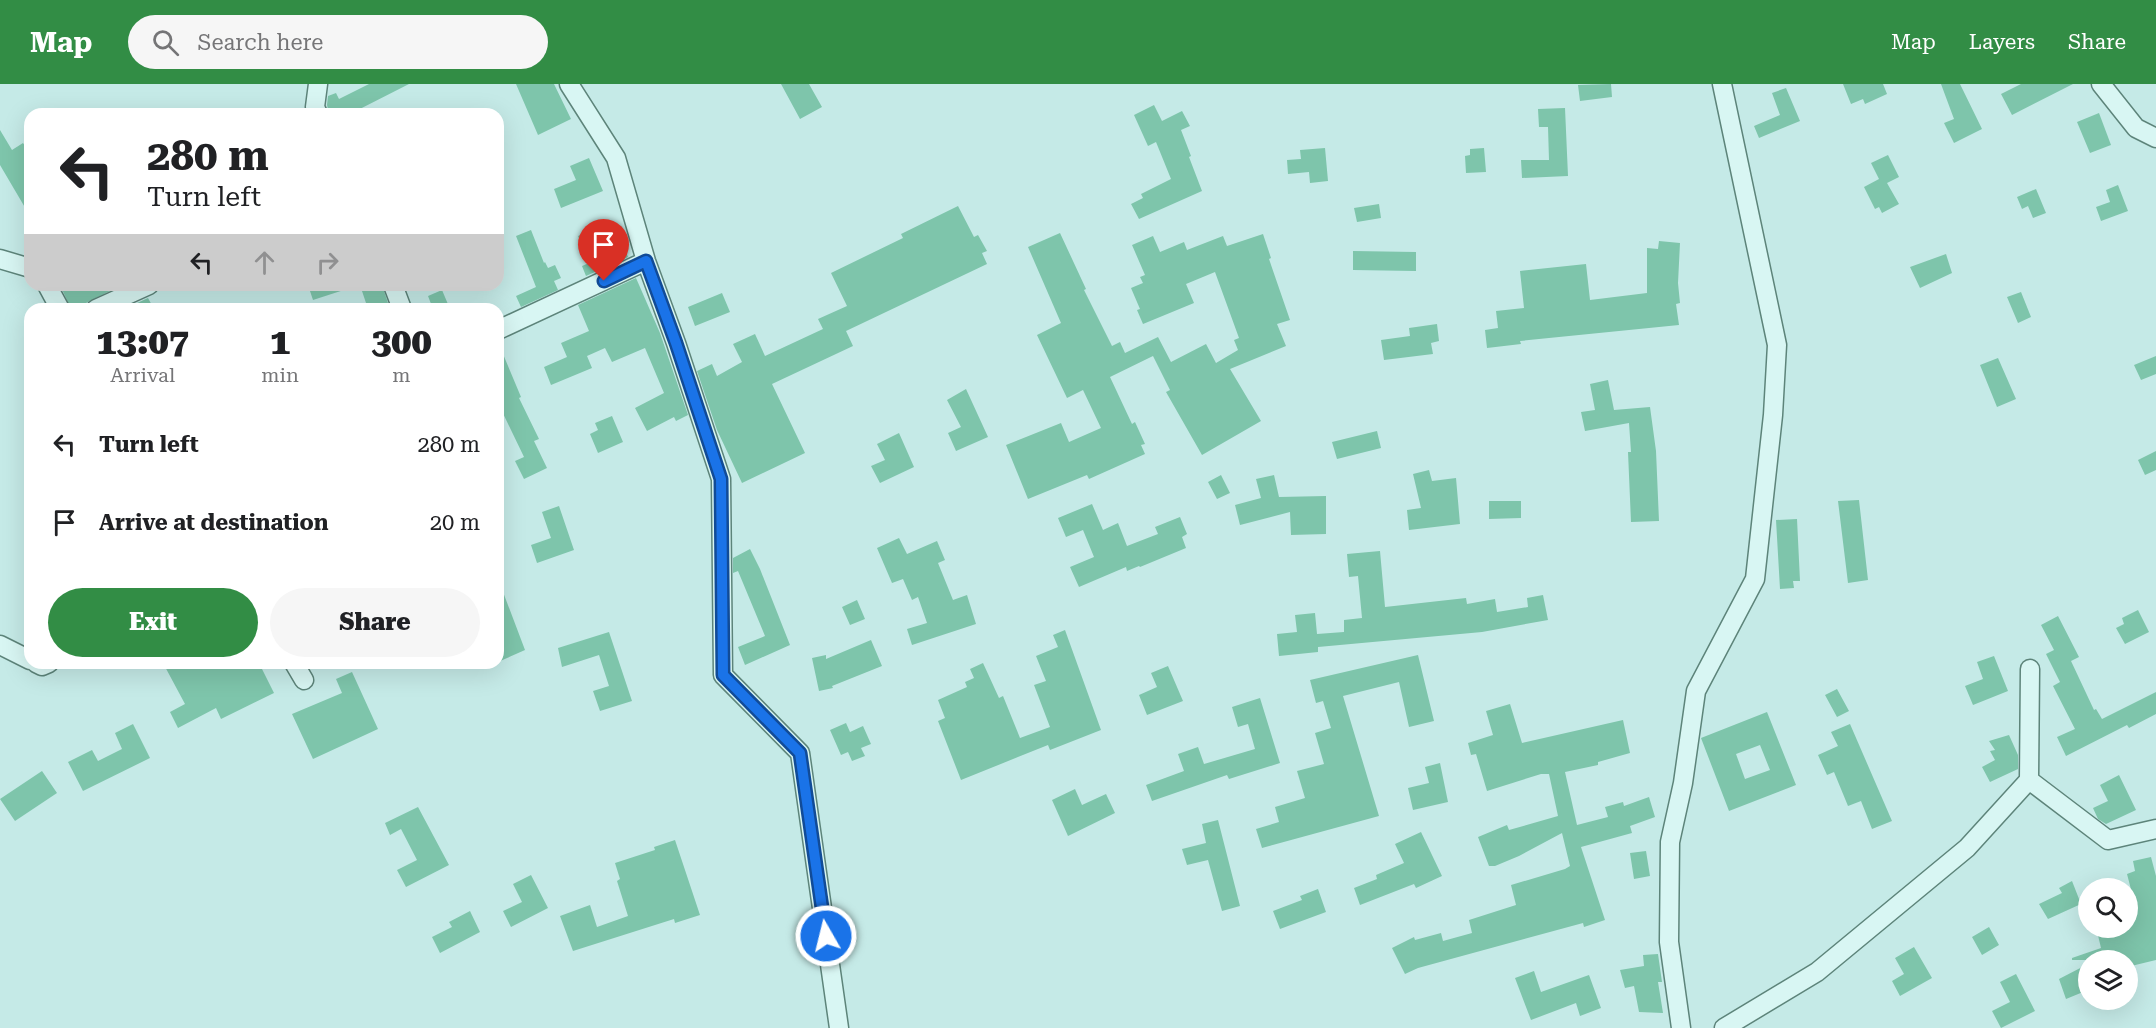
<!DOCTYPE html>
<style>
:root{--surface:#fff;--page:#f6f6f6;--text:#202124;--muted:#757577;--accent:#328d45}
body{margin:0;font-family:"Roboto Serif",serif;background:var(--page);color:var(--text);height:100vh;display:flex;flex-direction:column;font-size:22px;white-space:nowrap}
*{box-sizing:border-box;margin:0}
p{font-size:20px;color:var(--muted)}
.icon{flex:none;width:33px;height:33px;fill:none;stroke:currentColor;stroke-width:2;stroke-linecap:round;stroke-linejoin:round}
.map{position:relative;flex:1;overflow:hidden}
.drawer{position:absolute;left:24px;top:219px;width:480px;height:366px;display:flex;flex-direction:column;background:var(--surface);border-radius:18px;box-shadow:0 6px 24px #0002}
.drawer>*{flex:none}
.guide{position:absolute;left:24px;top:24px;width:480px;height:183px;border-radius:18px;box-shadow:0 6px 24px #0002;background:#fff;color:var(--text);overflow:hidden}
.tools{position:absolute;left:2078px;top:794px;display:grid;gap:12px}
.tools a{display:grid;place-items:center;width:60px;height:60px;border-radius:50%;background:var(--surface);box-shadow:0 6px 24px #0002;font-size:30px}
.pin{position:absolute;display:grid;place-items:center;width:51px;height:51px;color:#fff;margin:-62px -26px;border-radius:50% 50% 50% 0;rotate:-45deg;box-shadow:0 0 6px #0007}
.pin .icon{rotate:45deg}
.me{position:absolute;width:66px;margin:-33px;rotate:352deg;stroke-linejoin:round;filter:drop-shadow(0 0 4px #0008)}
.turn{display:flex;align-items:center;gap:21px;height:126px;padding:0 24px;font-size:27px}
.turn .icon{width:78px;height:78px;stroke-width:2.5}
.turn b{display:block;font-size:42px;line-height:51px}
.lanes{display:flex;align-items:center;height:57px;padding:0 24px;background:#0003;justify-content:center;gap:30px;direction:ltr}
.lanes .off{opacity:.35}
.eta{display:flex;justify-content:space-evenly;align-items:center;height:102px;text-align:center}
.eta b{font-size:36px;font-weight:800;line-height:42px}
.button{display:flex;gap:12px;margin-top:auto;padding:12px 24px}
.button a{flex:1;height:69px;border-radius:36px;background:var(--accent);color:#fff;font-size:24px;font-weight:800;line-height:69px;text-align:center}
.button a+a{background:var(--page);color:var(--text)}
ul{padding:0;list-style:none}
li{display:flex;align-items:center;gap:18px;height:78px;padding:0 24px}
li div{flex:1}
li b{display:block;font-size:22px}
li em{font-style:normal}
header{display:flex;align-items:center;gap:36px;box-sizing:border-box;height:84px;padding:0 30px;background:var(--accent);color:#fff}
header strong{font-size:28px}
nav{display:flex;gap:33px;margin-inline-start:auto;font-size:21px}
.search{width:420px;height:54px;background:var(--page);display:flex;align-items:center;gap:15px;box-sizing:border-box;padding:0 21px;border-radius:33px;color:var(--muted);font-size:22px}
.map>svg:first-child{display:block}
</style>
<header>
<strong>Map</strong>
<div class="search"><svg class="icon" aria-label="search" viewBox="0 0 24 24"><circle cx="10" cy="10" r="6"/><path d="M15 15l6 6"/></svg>Search here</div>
<nav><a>Map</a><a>Layers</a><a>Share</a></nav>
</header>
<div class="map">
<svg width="2156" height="944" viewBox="0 0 2156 944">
<rect width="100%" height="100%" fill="#c5eae7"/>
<path fill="#7ec5ab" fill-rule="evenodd" d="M369 0H409L350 30H329L327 21 328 12 336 9 339 15Z
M516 0H554L571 35 538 51Z
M781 0H809L822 23 800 35Z
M1611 0 1612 13 1580 17 1578 1Z
M1843 0H1883L1887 10 1865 20 1863 15 1851 20Z
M1941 0H1960L1982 45 1954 59 1944 39 1954 35Z
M2021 0H2073L2012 31 2001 10Z
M1786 4 1800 37 1759 54 1754 42 1780 31 1772 9Z
M1154 21 1162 37 1182 27 1190 42 1181 46 1191 72 1189 73 1202 107 1139 135 1131 120 1143 114 1141 110 1171 95 1156 58 1148 62 1134 31Z
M1565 24 1568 92 1522 94 1521 76H1549L1548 43H1539L1538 25Z
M2099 29 2111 61 2090 69 2077 38Z
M0 46 12 66 23 59 30 69V132L0 81Z
M1325 64 1328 97 1310 99 1309 88 1288 90 1287 76 1301 75 1300 66Z
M1484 64 1486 88 1466 89 1465 72 1470 71V65Z
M1888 71 1899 93 1887 99 1899 120 1882 129 1879 123 1875 125 1864 103 1879 95 1871 79Z
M589 74 603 107 561 124 554 105 576 96 570 82Z
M2118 101 2128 127 2101 137 2096 123 2110 118 2106 106Z
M2036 105 2046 129 2033 134 2028 122 2022 125 2017 113Z
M1379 120 1381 134 1357 138 1354 124Z
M958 122 974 153 978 151 987 167 982 169 987 180 846 247 853 262 772 300 805 369 742 399 717 346 697 287 712 280 717 292 742 278 733 260 755 250 765 272 823 245 818 235 847 222 831 189 903 154 901 150Z
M613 137 628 173 586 192 582 182 589 179 578 152Z
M531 146 544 179 545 178 548 184 555 181 561 194 554 197 558 206 521 223 516 212 536 203 516 152Z
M1060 149 1086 205 1084 206 1112 262 1120 258 1125 269 1158 253 1171 278 1206 260 1216 279 1238 266 1234 256 1239 254 1215 188 1186 200 1194 219 1143 240 1137 226 1140 225 1131 204 1143 199 1140 193 1145 191 1132 161 1153 152 1160 168 1184 158 1187 166 1223 152 1227 162 1263 150 1271 174 1269 175 1290 236 1277 240 1286 262 1230 285 1261 337 1202 371 1166 308 1170 306 1153 272 1110 293 1132 340 1135 338 1145 360 1141 361 1145 370 1089 395 1087 391 1028 415 1006 361 1061 339 1069 358 1101 344 1083 306 1067 314 1037 251 1061 239 1028 163Z
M1659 157 1680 159 1678 199 1680 219 1676 220 1679 241 1520 257 1521 260 1487 264 1485 246 1498 244 1496 227 1524 224 1520 187 1586 180 1590 216 1647 209V164L1658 165Z
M1353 167 1416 168V187L1353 186Z
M1946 170 1952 189 1920 204 1910 183Z
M636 194 660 249 688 331 676 337 674 333 647 347 635 324 664 309 645 264 612 278 605 264 587 272 592 284 551 301 544 283 567 273 561 259 589 247 578 221Z
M60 201H122L74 225H71Z
M308 201H350V204L313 216Z
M360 201H382L390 225H368Z
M442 206 450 225H433L428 212Z
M2021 208 2031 233 2018 239 2007 213Z
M722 209 730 228 695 242 688 223Z
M148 214 154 225H135L133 221Z
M1437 240 1439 257 1431 259 1433 270 1384 276 1381 256 1410 252 1409 244Z
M498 258 521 313 519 314 539 355 534 357 547 384 524 395 515 377 524 373 498 319Z
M2156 272V290L2141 296 2134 281Z
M1998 274 2016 315 1997 323 1980 281Z
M1608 296 1614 326 1650 323 1656 367 1659 437 1631 438 1628 368H1631L1629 339 1585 347 1581 328 1595 326 1590 300Z
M966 305 988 353 956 367 948 349 961 343 947 316Z
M612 332 623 358 598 369 590 350 598 346 595 339Z
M1377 347 1381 364 1337 375 1332 358Z
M899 349 914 383 880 399 871 382 885 376 877 360Z
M2156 367V386L2145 391 2138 376Z
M1429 386 1432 397 1456 394 1460 440 1409 446 1407 426 1421 424 1413 390Z
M1221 391 1230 409 1217 415 1208 398Z
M1274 391 1279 413 1326 412V450L1291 451 1290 428 1240 441 1235 421 1261 414 1256 395Z
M1859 416 1868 496 1848 499 1838 417Z
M1489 417H1521V434L1489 435Z
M1092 420 1103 446 1118 439 1127 462 1158 450 1155 443 1180 433 1187 450 1182 453 1186 464 1140 483 1139 482 1127 487 1126 483 1079 503 1070 483 1094 473 1083 446 1066 453 1058 434Z
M559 422 574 466 537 479 531 461 551 454 542 428Z
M1797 435 1800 497H1793L1794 504 1780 505 1776 436Z
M899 454 907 470 937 457 945 476 938 479 953 516 967 511 976 540 912 561 907 545 927 539 918 513 912 516 903 495 892 499 877 464Z
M750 465 760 485 790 561 745 581 738 563 765 552 738 487 733 489V474Z
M1380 467 1385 523 1466 514 1467 520 1495 515 1497 528 1528 523 1527 514 1543 511 1548 536 1482 548 1318 563V568L1279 572 1277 550 1297 548 1295 531 1315 529 1317 550 1344 548V536L1362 534 1358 492 1349 493 1347 470Z
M500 500 525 566 498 578V501Z
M857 516 865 535 850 541 842 523Z
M2138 526 2149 548 2125 560 2116 544 2124 540 2122 534Z
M2058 532 2079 573 2071 577 2094 626 2096 625 2102 635 2156 608V630L2129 644 2127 641 2066 672 2057 653 2075 645 2053 602 2060 598 2046 570 2054 566 2041 541Z
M1065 546 1101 646 1050 666 1048 661 961 696 938 637 945 634 938 616 967 603 965 598 974 594 970 585 983 579 999 614 1003 612 1020 654 1050 643 1034 601 1046 597 1036 572 1058 563 1053 551Z
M609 548 632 617 600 627 593 607 609 602 599 571 562 583 558 564Z
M871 556 882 582 832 602 833 604 819 607 812 574 826 571V575Z
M1418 571 1434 637 1409 643 1399 598 1343 612 1379 732 1262 764 1256 745 1279 738 1275 723 1305 714 1297 687 1324 680 1315 649 1331 644 1323 617 1316 619 1310 596Z
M1994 572 2008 607 1973 621 1965 602 1983 595 1977 578Z
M163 579H259L274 609 221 635 216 624 178 644 170 628 185 620Z
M1168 582 1183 617 1147 631 1139 611 1157 603 1151 589Z
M352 588 378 645 313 675 292 630 342 609 336 595Z
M1837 605 1849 627 1837 633 1825 611Z
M1260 614 1280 679 1229 695 1227 691 1152 717 1146 701 1184 687 1178 670 1198 663 1204 680 1255 665 1248 640 1238 643 1232 623Z
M1510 620 1522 659 1623 636 1630 669 1598 678V681L1565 688 1577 741 1608 733 1605 723 1623 718 1624 722 1649 713 1655 733 1630 742 1632 749 1581 763 1605 836 1584 843 1583 839 1418 884 1405 890 1392 864 1414 853 1415 856 1441 849 1443 857 1472 849 1469 836 1516 821 1511 801 1565 785 1570 782 1562 749 1519 772 1495 782H1489L1478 753 1507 741 1509 746 1558 732 1549 690H1541L1487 707 1476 670 1471 671 1468 659 1493 651 1486 627Z
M1767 628 1796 701 1729 727 1701 654ZM1760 661 1770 686 1745 695 1736 670Z
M846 639 850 648 863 642 871 660 861 664 865 672 852 677 848 668 841 671 830 646Z
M133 640 150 674 83 707 68 678 92 666 98 677 122 665 115 649Z
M1850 640 1892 737 1872 745 1861 717 1848 722 1834 688 1827 691 1818 671 1838 662 1831 648Z
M2009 651 2018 671V685L1990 698 1982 683 1995 676 1990 667 1995 666 1989 657Z
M1440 679 1448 718 1413 726 1408 704 1429 699 1425 683Z
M42 687 57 709 15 737 0 715Z
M2119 691 2136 726 2106 740 2098 735 2093 724 2108 717 2100 701Z
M1075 705 1082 721 1106 710 1115 729 1068 752 1052 716Z
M418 723 449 781 406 803 397 786 417 776 401 745 390 751 385 739Z
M1218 736 1240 822 1222 827 1208 776 1187 781 1182 765 1206 759 1202 740Z
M1421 748 1442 792 1416 804 1414 800 1360 821 1354 804 1377 795 1376 791 1404 779 1395 760Z
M675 756 700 831 675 839 674 835 573 867 560 832 590 821 597 843 628 832 617 797 620 795 615 779 655 766 654 763Z
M1646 767 1650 792 1634 795 1630 769Z
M2151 773 2156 792V876L2127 883V876H2072V874L2101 864 2096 843H2127V819L2134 817 2127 790 2135 787 2133 777Z
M531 791 548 824 511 843 503 827 522 818 513 800Z
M2072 797 2081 820 2048 835 2039 820 2062 809 2059 804Z
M1318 805 1326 828 1280 845 1273 827 1302 816 1300 812Z
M470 827 480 848 440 869 432 853 452 843 449 838Z
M1989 843 1999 861 1982 871 1972 853Z
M1914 863 1932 894 1900 912 1892 897 1904 890 1895 874Z
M1658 870 1662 898H1658L1663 929 1639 928 1634 902 1625 904 1620 886 1644 882 1643 871Z
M2088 880V906L2066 915 2059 895Z
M1534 887 1541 908 1589 891 1601 924 1580 932 1576 919 1531 936 1515 894Z
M2016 890 2035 927 2001 944 1992 927 2010 918 2000 898Z"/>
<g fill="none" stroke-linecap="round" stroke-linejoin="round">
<defs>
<path id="minor" d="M569 0 616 74 646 177 676 259 721 395 723 591 800 669 839 944
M2101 0 2136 44 2156 54
M318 30 315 23 318 0
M0 175 30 184
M47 201 60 225
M393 201 402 225
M96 225 149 201
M498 246 646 177
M0 561 30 576
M36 579 42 582 49 579
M294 579 304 596
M2029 696 2108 756 2156 745
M1681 944 1669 858 1670 758 1683 699 1696 607 1755 495 1773 331 1777 261 1722 0
M1724 944 1817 888 1967 764 2029 696 2030 585"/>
</defs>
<use href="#minor" stroke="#5d847a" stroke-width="21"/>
<use href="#minor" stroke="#d8f6f3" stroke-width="18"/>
</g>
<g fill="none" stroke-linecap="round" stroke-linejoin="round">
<defs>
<path id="route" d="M604 197 646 177 676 259 721 395 723 591 800 669 826 852"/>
</defs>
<use href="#route" stroke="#114b97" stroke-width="15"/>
<use href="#route" stroke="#1a73e8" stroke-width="10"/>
</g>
</svg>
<div class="tools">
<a><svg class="icon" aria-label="search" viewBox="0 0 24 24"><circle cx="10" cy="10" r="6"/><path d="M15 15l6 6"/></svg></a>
<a><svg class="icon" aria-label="layers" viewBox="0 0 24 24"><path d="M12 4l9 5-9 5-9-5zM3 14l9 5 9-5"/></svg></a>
</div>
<div class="pin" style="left:604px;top:197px;background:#d93025"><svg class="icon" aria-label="arrive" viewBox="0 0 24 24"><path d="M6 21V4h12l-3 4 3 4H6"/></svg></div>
<svg class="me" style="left:826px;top:852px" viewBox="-20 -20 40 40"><circle r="17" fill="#1a73e8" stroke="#fff" stroke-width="3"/><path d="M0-11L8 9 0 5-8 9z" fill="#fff"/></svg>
<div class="guide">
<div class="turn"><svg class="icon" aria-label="left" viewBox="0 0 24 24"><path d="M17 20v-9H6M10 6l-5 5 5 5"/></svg><div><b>280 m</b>Turn left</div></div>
<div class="lanes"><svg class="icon" aria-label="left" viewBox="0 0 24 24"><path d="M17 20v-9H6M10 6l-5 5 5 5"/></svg><svg class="icon off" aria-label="ahead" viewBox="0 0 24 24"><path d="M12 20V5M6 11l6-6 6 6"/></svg><svg class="icon off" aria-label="right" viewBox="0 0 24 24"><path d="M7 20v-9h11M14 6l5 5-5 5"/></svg></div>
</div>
<section class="drawer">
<div class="eta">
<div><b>13:07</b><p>Arrival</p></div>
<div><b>1</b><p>min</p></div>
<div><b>300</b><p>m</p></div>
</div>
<ul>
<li><svg class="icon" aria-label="left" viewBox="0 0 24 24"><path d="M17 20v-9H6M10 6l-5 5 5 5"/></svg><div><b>Turn left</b></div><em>280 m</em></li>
<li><svg class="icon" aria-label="arrive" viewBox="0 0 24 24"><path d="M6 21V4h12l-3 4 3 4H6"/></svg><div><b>Arrive at destination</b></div><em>20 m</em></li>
</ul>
<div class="button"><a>Exit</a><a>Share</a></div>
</section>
</div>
